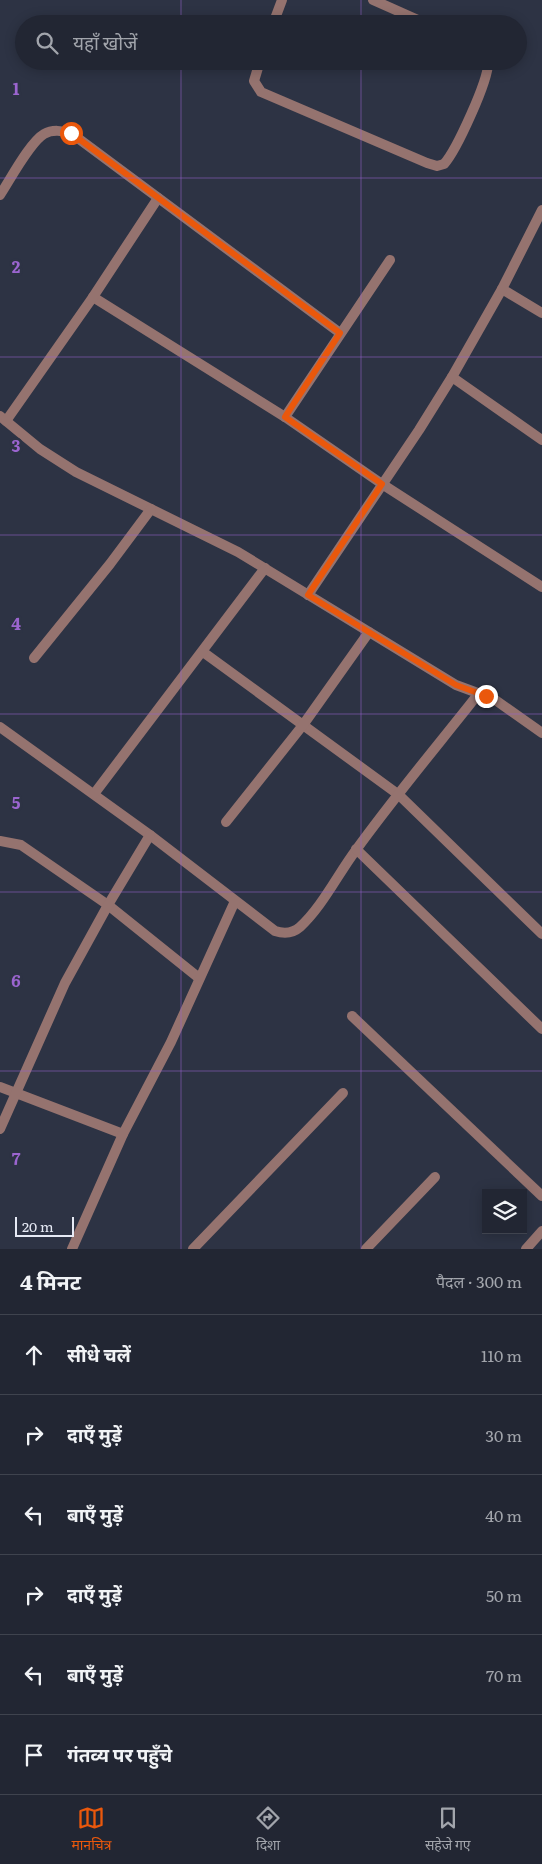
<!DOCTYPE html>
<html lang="hi">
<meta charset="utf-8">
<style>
body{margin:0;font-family:Literata,"Noto Sans Devanagari",serif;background:#2e323f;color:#f1f3f6}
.controls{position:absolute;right:15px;bottom:15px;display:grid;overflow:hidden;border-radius:0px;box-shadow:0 2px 12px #0003}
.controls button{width:45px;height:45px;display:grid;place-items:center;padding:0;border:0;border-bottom:1px solid #3f434e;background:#222633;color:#f1f3f6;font:25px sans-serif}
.scale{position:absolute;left:15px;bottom:12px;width:59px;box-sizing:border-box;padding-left:5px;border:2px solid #e6eaf5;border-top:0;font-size:14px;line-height:18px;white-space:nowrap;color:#e6eaf5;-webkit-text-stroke:4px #2d3344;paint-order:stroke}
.stop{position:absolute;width:15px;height:15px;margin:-11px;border:4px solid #ea580c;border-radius:50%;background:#fff}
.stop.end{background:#ea580c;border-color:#fff;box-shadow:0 1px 5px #0008}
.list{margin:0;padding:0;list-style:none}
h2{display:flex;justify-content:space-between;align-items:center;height:65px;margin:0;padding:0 20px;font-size:21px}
h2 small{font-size:16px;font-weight:400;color:#a2a5ac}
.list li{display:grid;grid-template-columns:32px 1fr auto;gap:15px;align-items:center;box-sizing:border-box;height:80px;padding:0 20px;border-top:1px solid #3f434e}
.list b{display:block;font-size:19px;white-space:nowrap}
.list em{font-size:16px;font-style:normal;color:#a2a5ac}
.icon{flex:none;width:28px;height:28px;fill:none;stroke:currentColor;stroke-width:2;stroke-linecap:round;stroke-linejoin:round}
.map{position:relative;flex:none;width:542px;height:1249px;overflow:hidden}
.search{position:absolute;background:#222633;box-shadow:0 2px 12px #0003;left:15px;right:15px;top:15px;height:55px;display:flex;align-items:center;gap:12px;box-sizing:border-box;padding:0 18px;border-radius:28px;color:#a2a5ac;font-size:19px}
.sheet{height:545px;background:#222633}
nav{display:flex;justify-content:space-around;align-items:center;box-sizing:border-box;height:70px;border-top:1px solid #3f434e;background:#222633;font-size:14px;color:#a2a5ac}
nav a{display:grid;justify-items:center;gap:2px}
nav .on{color:#ea580c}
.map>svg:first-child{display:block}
</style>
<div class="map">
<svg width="542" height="1249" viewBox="0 0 542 1249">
<rect width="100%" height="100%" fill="#2d3344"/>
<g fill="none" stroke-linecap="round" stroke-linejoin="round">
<g stroke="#95736f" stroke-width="10">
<path d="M373,0l54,24"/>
<path d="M273,24l9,-24"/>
<path d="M260,61l-6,20 7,11 166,71 10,3 7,-2c12,-13 46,-86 44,-103"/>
<path d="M0,195c10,-15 30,-53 44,-61 9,-5 18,-3 27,-1l269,200"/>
<path d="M502,289l40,24"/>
<path d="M93,297l192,120 97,67 160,103"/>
<path d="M452,377l90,63"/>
<path d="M0,416l40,33 36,23 162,80 218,133 38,14 48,34"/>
<path d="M285,417l105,-157"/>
<path d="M6,421l87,-124 65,-99"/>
<path d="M308,595l111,-165 33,-53 50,-88 40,-79"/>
<path d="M203,652l196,143 143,139"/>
<path d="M34,658l76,-94 41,-55"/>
<path d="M0,727l150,108 125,96c9,3 17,3 25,-4 22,-20 38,-53 56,-77 39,-54 82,-105 123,-157"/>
<path d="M94,794l171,-226"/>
<path d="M226,822l77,-97 66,-93"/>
<path d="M0,841l21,4 87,60 91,73"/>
<path d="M356,849l186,180"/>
<path d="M352,1016l190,180"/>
<path d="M0,1087l123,47"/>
<path d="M0,1129l65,-146 43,-78 42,-70"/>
<path d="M72,1249l51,-115 48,-92 64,-141"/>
<path d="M193,1249l150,-156"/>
<path d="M366,1249l69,-72"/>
<path d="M526,1249l16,-18"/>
</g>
</g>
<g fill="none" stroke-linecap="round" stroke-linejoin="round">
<path stroke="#ea580c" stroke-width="6" d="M71,133l269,200 -55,84 97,67 -74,111 148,90 30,11"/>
</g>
<path fill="none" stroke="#9b65cf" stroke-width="1" stroke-opacity="0.55" d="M181,0v24M361,0v24M181,61v1188M361,61v1188M0,178h542M0,357h542M0,535h542M0,714h542M0,892h542M0,1071h542"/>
<g font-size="16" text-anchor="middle" font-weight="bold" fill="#9b65cf" stroke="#2d3344" stroke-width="5" stroke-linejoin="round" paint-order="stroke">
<text x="16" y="95">1</text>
<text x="16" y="273">2</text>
<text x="16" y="452">3</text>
<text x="16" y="630">4</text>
<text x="16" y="809">5</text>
<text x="16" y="987">6</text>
<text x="16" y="1165">7</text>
</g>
</svg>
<div class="controls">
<button><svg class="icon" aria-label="layers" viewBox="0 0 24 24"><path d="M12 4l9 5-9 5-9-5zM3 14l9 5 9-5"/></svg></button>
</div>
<div class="scale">20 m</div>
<div class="stop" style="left:71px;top:133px"></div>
<div class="stop end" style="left:486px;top:696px"></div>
<div class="search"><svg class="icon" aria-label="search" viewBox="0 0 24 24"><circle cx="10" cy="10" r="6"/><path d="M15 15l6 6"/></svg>यहाँ खोजें</div>
</div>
<section class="sheet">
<h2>4 मिनट<small>पैदल · 300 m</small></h2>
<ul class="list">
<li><svg class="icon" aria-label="ahead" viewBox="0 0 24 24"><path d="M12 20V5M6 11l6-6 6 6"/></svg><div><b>सीधे चलें</b></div><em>110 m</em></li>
<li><svg class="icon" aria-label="right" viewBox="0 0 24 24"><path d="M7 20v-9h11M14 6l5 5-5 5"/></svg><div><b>दाएँ मुड़ें</b></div><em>30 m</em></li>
<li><svg class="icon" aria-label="left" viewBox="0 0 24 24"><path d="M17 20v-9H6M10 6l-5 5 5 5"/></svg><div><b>बाएँ मुड़ें</b></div><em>40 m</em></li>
<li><svg class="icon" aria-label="right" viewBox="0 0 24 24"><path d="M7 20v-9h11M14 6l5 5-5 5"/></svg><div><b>दाएँ मुड़ें</b></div><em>50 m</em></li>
<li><svg class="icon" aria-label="left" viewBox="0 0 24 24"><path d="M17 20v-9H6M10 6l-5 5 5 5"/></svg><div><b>बाएँ मुड़ें</b></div><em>70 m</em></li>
<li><svg class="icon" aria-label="arrive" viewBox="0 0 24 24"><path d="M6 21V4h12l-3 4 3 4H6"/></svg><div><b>गंतव्य पर पहुँचे</b></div></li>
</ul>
</section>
<nav>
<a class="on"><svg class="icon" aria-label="map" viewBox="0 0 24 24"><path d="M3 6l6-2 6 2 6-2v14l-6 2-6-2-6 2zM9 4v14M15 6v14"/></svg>मानचित्र</a>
<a><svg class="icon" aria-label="directions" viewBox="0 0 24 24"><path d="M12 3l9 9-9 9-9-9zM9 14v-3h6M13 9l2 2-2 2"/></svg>दिशा</a>
<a><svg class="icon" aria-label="saved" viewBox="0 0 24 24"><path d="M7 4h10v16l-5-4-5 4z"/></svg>सहेजे गए</a>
</nav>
